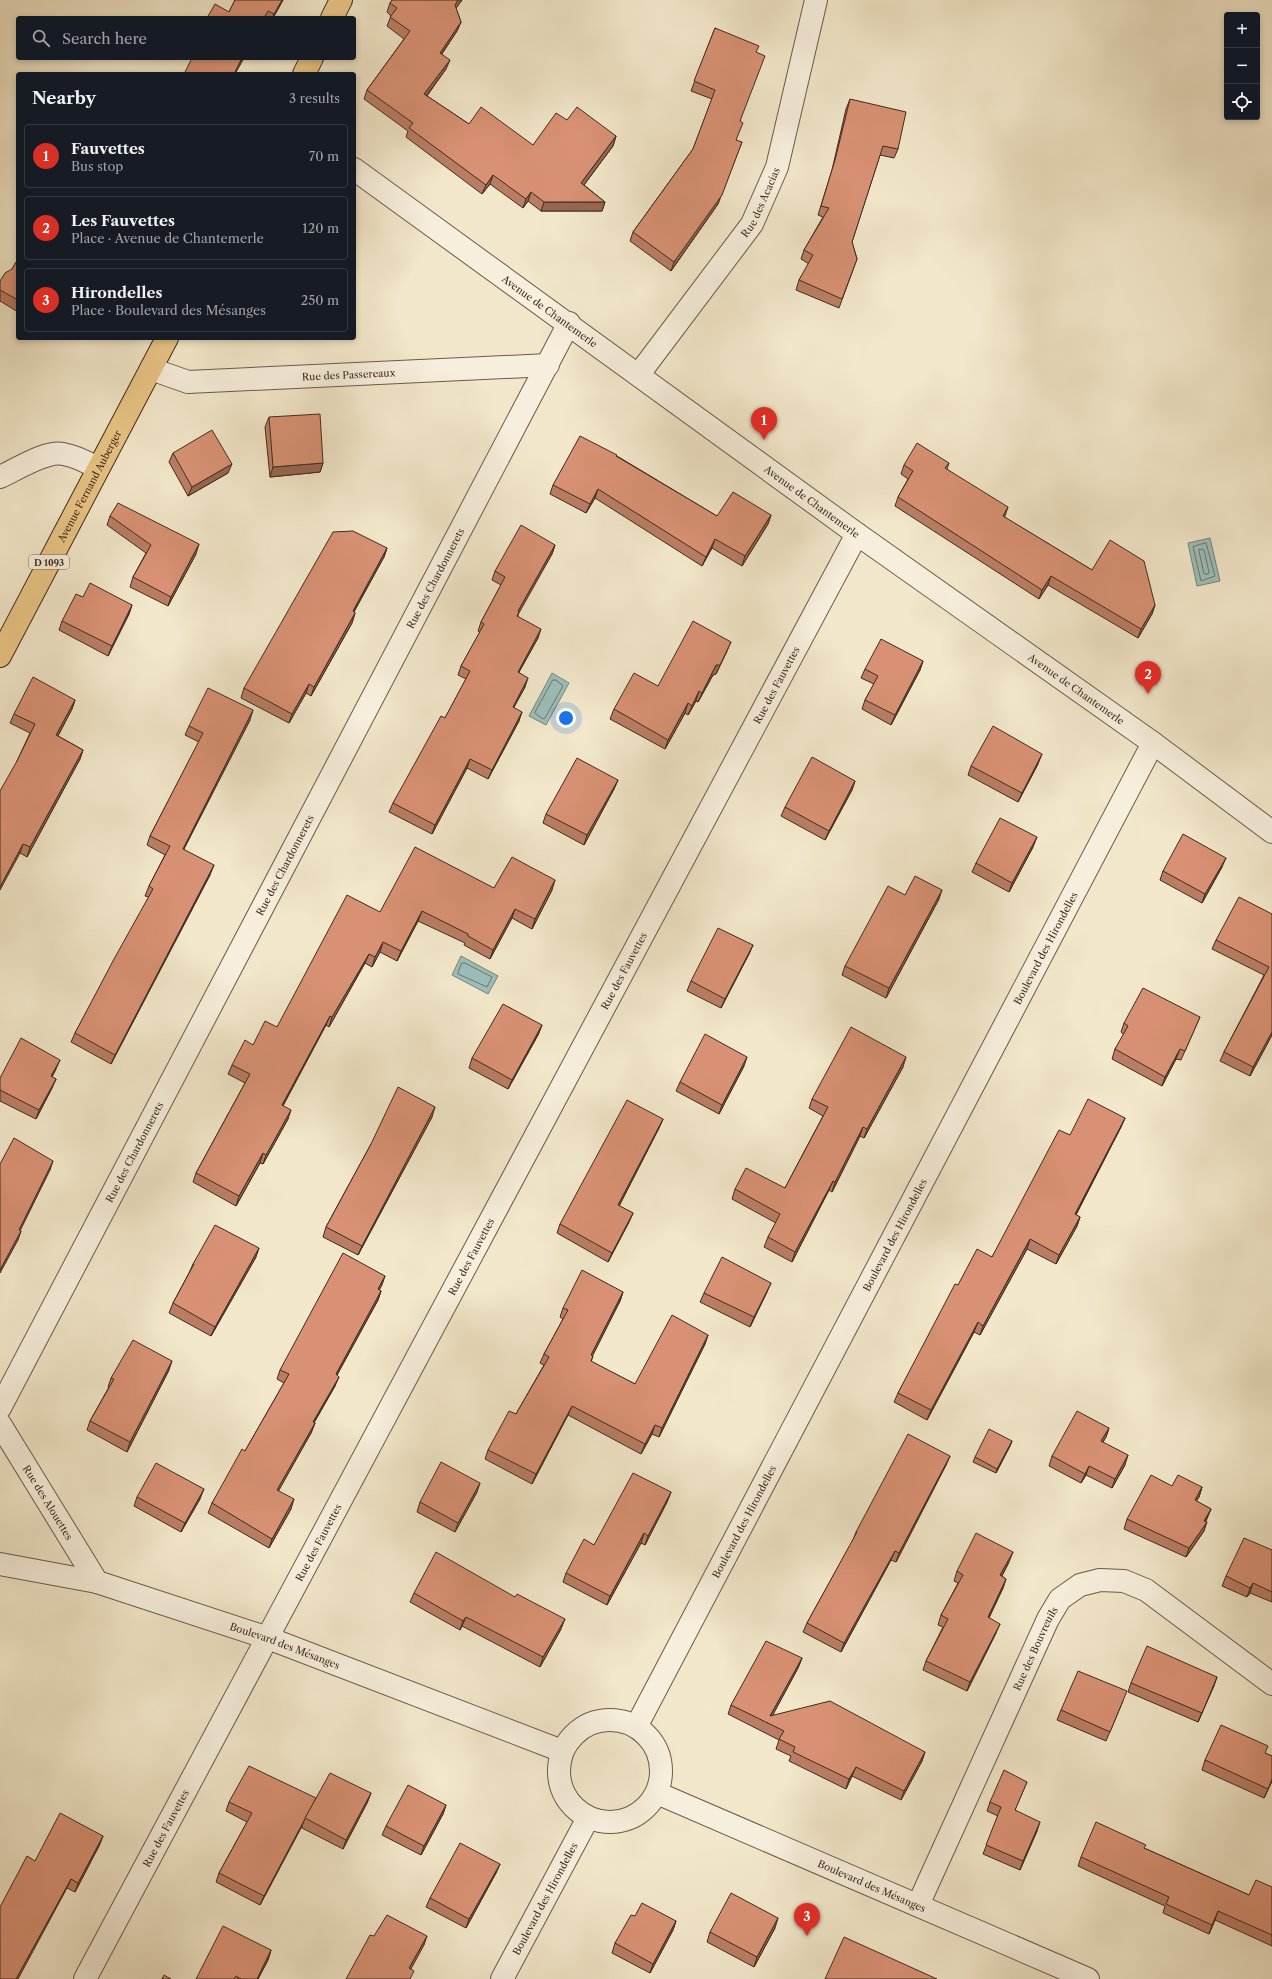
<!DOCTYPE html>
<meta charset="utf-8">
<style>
body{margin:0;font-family:"Libre Caslon Text",serif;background:#20242c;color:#f1f3f6}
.controls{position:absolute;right:12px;top:12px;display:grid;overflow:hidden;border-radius:4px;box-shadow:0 2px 6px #0003}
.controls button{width:36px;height:36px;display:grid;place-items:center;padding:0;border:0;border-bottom:1px solid #363941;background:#171b24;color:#f1f3f6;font:20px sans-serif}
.you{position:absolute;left:566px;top:718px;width:14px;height:14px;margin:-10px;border:3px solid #fff;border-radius:50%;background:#1a73e8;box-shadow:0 0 0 6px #1a73e833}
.badge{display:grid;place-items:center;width:26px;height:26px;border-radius:50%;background:#d93025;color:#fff;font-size:13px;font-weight:700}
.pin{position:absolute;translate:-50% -33px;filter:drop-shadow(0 1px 2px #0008)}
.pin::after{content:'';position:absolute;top:21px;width:14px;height:12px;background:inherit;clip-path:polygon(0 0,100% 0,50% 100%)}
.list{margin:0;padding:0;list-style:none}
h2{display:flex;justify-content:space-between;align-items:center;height:52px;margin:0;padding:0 16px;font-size:17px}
h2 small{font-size:13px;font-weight:400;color:#9ea1a6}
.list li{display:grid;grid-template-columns:26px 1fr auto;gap:12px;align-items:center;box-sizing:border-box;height:64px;margin:0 8px 8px;padding:0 8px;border:1px solid #363941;border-radius:4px}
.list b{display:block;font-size:15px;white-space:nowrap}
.list p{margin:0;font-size:13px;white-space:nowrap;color:#9ea1a6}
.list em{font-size:13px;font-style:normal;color:#9ea1a6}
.icon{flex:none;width:22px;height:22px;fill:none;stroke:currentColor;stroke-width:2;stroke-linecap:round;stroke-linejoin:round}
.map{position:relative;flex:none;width:1272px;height:1979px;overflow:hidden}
.search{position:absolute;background:#171b24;box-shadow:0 2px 6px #0003;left:16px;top:16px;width:340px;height:44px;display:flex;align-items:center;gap:10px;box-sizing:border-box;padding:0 14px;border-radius:4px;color:#9ea1a6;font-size:15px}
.panel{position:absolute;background:#171b24;box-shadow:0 2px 6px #0003;left:16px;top:72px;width:340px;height:268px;border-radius:4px}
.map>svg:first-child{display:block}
</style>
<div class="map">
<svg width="1272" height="1979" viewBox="0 0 1272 1979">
<rect width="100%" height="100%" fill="#f2e7ca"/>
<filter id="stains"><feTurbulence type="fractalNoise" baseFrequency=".005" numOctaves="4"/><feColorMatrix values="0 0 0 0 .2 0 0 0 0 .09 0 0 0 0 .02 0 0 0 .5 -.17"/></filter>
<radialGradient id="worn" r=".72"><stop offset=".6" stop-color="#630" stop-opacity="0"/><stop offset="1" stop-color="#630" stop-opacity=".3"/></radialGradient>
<g fill="#9cbfbb" stroke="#76847b">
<path d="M1210,538l10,43 -23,5 -9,-43z"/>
<path d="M552,673l17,10 -23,42 -17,-9z"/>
<path d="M461,956l37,20 -10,18 -36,-19z"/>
</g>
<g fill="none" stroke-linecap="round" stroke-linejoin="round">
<g stroke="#6d766c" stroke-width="1">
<path d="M1206,543l9,33 -14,5 -8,-34z"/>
<path d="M1200,549l4,1 5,22 -1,2h-4l-5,-23z"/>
<path d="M553,680h3l7,6 -18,32 -2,1 -8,-6z"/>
<path d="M462,963h3l27,14 -5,10 -29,-13z"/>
</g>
<g stroke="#6b5b48" stroke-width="24">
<g id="minor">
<path id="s1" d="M354,169l503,365 296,209 119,89"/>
<path id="s2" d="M151,369l37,13 360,-17"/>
<path id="s3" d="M639,374l113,-150 25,-57 39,-167"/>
<path d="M0,477c16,-7 46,-27 63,-23 13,2 24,8 34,14"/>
<path id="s4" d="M0,1408l569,-1085"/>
<path id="s5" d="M0,1424l97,158"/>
<path id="s6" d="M0,1564l97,18 171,56 294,113"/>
<circle cx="610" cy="1771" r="51"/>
<path id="s7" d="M636,1727l517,-984"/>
<path id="s8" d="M657,1793l431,186"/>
<path id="s9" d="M918,1905l130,-286 12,-20 20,-14 20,-5 24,1 22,9 126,94"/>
<path id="s10" d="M85,1979l772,-1445"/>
<path id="s11" d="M502,1979l86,-161"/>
</g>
</g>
<g stroke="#3e2c1c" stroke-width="24">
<g id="primary">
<path d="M332,18l9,-18"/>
<path d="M304,74l8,-16"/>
<path id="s12" d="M0,656l167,-318"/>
</g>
</g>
<use href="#minor" stroke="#f7efdd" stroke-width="22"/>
<use href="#primary" stroke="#e9c485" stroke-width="22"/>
</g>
<g fill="#ba7d64" stroke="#3e2c1c">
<path d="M235,0h48l-10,18h-66l22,-6z"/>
<path d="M392,0h70l-6,8 5,14 -4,9 -15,23 4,15 -19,27 42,28 64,21 34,-25 49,16 -3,10 -29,39 21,17 -3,9h-61l-13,-10 -5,7 -33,-24 -8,10 -76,-57 2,-6 -44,-32 3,-9 37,-51 -17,-13 4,-10 -4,-4 3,-9z"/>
<path d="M715,28l41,24 -16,69 -4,19 -18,64 -47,67 -41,-30 3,-9 60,-83 19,-50 -21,-8z"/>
<path d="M850,99l48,50 -4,9 -14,-3 -28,87 5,17 -18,49 -43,-18 3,-10 10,-16 -8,-5 3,-9 19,-33 -5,-2 14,-45 14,-61z"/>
<path d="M18,259v53l-18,-11v-20l12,-12z"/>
<path d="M269,417l54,46 -3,9 -50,5 -5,-50z"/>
<path d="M173,453l55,20 -40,23 -19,-34z"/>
<path d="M617,456l100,60 54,-1 -3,9 -26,42 -30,-18 -10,18 -107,-68 -9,15 -36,-19 3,-9z"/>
<path d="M949,463l-2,6 57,48 88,53 63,35 -3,9 -14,24 -90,-53 -9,14 -144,-93 3,-9 10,-18 -7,-5 3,-9z"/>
<path d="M110,516l86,38 -28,52 -38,-19 3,-10 13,-24 -39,-28z"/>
<path d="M555,545l-3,9 -33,57 -1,5 20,22 -19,34 6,15 -11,20 5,14 -31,58 -21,-11 -35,66 -43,-22 4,-9 52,-85 21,-39 -8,-4 3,-9 19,-34 -2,-1 3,-9 20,-37 -9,-5 3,-9z"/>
<path d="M387,548l-3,9 -30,55 1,1 -3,10 -41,73 -5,-3 -17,30 -48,-25 3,-10z"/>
<path d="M83,597l49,8 -3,9 -21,42 -49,-26 3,-9z"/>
<path d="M727,651l-11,23 -3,1 -15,27 -2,-1 -8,14 -3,-2 -20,36 -55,-30 4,-10z"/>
<path d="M923,661l-3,9 -29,55 -29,-16 3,-9 9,-16 -13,-6 4,-9z"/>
<path d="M75,700l-3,9 -14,27 25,14 -3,9 -53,98 -7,-4 -3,-92 13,-28 -20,-10 4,-9z"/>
<path d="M250,720l-66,129 26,26 -99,189 -40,-22 4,-9 74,-136 -4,-1 4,-10 16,-31 -18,-10 3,-9 49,-94 -14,-7 4,-9z"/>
<path d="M1038,764l-20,38 -50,-27 3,-9z"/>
<path d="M618,780l-4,9 -30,56 -41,-22 3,-9z"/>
<path d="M855,781l-3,9 -27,50 -44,-24 4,-9z"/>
<path d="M1033,847l-24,45 -37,-20 4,-9z"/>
<path d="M1222,867l-20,36 -42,-23 3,-9z"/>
<path d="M494,888l58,2 -20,39 -20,-11 -22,41 -26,-14 1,-2 -47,-22 -21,40 -17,-9 -8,15 -7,-4 -36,64 -3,-2 -43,81 5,13 -25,45 -3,-1 -24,43 -43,-24 3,-9 49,-90 -17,-9 4,-9 21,-20 24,-18 103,-115z"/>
<path d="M905,895l34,4 -53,99 -44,-23 3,-9z"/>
<path d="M1272,914v121l-22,41 -30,-15 4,-9 40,-77 -52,-26 4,-9z"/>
<path d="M753,945l-4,9 -28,54 -34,-17 4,-10z"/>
<path d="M1200,1017l-19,43 -5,-1 -14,27 -50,-27 3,-10 9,-14 -3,-3 3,-9z"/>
<path d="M542,1025l-4,10 -30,54 -39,-21 3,-10z"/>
<path d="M744,1066l-25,48 -43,-23 4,-9z"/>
<path d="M903,1067l-39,71 -4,-2 -28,56 -3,-2 -37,72 -28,-15 4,-10 8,-14 -44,-24 3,-10 50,-1 38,-72 -14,-8 3,-9z"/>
<path d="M56,1069l-4,8 4,2 -4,9 -16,31 -36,-18v-23z"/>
<path d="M432,1117l-74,138 -35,-18 3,-10 45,-83z"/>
<path d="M1125,1118l-4,9 -45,88 4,2 -3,9 -21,38 -29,-15 -47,86 -6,-3 -47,88 -33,-18 4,-9 60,-108 34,-28 78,-122z"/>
<path d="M663,1119l-4,9 -40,78 14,7 -4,9 -21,40 -51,-29 3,-9z"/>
<path d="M256,1257l-45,79 -42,-23 4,-10 16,-30 4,-9z"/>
<path d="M385,1276l-6,14 2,1 -3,9 -41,75 -2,11 -21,37h1l-4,10 -33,58 13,18 -22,39 -61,-35 4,-10 33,-52 39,-68 -7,-4 3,-9z"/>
<path d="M623,1292l-3,9 -28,55h1l-2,6 44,22 73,-49 -3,9 -46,93 -7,-3 -11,20 -73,-39 -36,69 -47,-25 3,-9 28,-36 28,-49 -4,-2 4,-9 19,-35 -3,-2 3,-9z"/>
<path d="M767,1292l-17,35 -50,-25 4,-9z"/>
<path d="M169,1370l-42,82 -40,-22 3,-9 19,-34h-1l3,-9z"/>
<path d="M1109,1428l-3,9 -3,5 22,23 -13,23 -26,-13 -5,8 -32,-17 3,-10z"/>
<path d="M1012,1441l-2,5 -14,27 -23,-11 2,-5z"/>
<path d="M950,1456l-4,9 -50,97 -5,-2 -50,92 -38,-20 4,-9 46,-83 3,-8z"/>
<path d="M1172,1486l30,1 -3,10 -3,4 15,8 -5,12 -2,10 -18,26 -62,-28 3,-10z"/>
<path d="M477,1492l-22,40 -38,-20 3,-10z"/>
<path d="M671,1492l-4,10 -22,43 -4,-2 -34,62 -44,-23 3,-9 28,-28z"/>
<path d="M137,1497l63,2 -19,33 -47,-26z"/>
<path d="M1272,1550v52l-22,-9 -3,4 -25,-11 4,-10z"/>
<path d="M1009,1562l-7,14 4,3 -3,9 -14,30 7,15 -29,58 -44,-21 3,-9 17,-34 -5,-2 3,-10 17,-32 -4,-2 3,-10z"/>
<path d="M414,1593l147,36 -21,38 -78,-41 -2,4 -50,-28z"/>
<path d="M802,1658l-4,10 -26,48 153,36 -3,9 -21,39 -49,-24 -6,13 -57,-28 2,-5 -15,-7 3,-9 -51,-26 3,-9z"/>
<path d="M1217,1677l-19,45 -70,-30 3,-9z"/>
<path d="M1123,1701l-17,40 -49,-21 4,-10z"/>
<path d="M1265,1753l7,3v25l-8,17 -62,-28 3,-10z"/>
<path d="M1027,1782l-12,28 22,21 -17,39 -37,-16 15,-38 -11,-5 3,-9z"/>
<path d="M371,1793l-4,10 -24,46 -41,-21v-2l-42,79 -44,-23 3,-9 28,-51 -21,-11 3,-9h85z"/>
<path d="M446,1805l-3,9 -22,41 -39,-20 4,-9z"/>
<path d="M103,1836l-4,10 -24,46 -8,-4 -32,-27z"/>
<path d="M1144,1848l105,47 23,-8v59l-57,-26 -6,14 -46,-21 2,-7 -87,-40 3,-9z"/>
<path d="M500,1864l-4,9 -30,55 -40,-21 4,-9z"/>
<path d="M635,1916l41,5 -3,9 -23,43 -38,-20 3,-10z"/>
<path d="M775,1928l-21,39 -47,-25 3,-10z"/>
<path d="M271,1950l-3,10 -10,19h-62z"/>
</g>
<g fill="#976651" stroke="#3e2c1c">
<path d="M282,0h1l-10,18h-1l2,-4z"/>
<path d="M458,0h4l-10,14 3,-9z"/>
<path d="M461,22l-4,9 -21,31 4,-9z"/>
<path d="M242,58h2l-9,16h-1z"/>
<path d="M450,60l-4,9 -25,34 3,-9z"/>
<path d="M616,136l-3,10 -35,47 3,-10z"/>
<path d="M742,142l-24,62 -47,67 3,-9z"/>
<path d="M493,175l-3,9 -8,10 4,-9z"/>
<path d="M531,192l-3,9 -5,7 3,-9z"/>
<path d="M544,202h61l-3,9h-61z"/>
<path d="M323,463l-3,9 -50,5 3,-10z"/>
<path d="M232,464l-4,9 -40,23 4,-9z"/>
<path d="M598,489l-3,9 -9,15 4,-9z"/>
<path d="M1008,507l-3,9 -5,9 3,-9z"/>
<path d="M771,515l-3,9 -26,42 3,-10z"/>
<path d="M715,539l-3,9 -10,18 4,-9z"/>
<path d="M199,544l-3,10 -28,52 3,-9z"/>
<path d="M555,545l-3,9 -37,66 3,-9z"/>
<path d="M387,548l-3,9 -35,63 4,-9z"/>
<path d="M1051,576l-3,9 -9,14 3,-9z"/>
<path d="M132,605l-3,9 -21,42 4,-10z"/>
<path d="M1155,605l-3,9 -14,24 3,-9z"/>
<path d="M355,613l-3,10 -41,73 3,-9z"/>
<path d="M541,629l-3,9 -24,43 4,-9z"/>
<path d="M731,642l-4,9 -11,23 -3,1 -15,27 4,-9 14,-28z"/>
<path d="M923,661l-3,9 -29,55 4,-10z"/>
<path d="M528,678l-3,9 -16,29 4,-9z"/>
<path d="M309,684l-3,9 -17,30 3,-9z"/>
<path d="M699,691l-3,10 -8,14 4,-9z"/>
<path d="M75,700l-3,9 -19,36 3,-10z"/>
<path d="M688,703l-3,10 -20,36 3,-9z"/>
<path d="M253,710l-3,10 -71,138 4,-9z"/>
<path d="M522,712l-3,9 -31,58 4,-9z"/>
<path d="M83,750l-3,9 -53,98 3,-10z"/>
<path d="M1042,754l-4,10 -20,38 4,-9z"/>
<path d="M470,759l-3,9 -35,66 3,-9z"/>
<path d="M618,780l-4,9 -30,56 3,-10z"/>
<path d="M855,781l-3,9 -27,50 4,-9z"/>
<path d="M1037,837l-4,10 -24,45 3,-9z"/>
<path d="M23,844l-3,9 -20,37v-3z"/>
<path d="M1226,858l-4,9 -20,36 3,-9z"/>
<path d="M214,865l-4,10 -99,189 4,-9z"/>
<path d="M555,880l-3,10 -20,39 3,-10z"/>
<path d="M942,890l-3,9 -53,99 3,-10z"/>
<path d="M515,909l-3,9 -22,41 3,-9z"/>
<path d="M422,911l-4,10 -21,40 4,-10z"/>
<path d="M383,942l-3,10 -8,15 3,-10z"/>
<path d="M753,945l-4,9 -28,54 4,-9z"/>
<path d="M369,954l-4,9 -36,64 3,-10z"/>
<path d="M330,1016l-4,9 -48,89 4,-9z"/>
<path d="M542,1025l-4,10 -30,54 4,-9z"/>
<path d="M1272,1032v3l-22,41 3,-9z"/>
<path d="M1180,1049l-4,10 -14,27 3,-9z"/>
<path d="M747,1057l-3,9 -25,48 3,-9z"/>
<path d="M906,1057l-3,10 -39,71 3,-9z"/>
<path d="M60,1060l-4,9 -9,17 4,-10z"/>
<path d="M56,1079l-4,9 -16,31 3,-9z"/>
<path d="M435,1107l-3,10 -74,138 4,-9z"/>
<path d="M291,1110l-3,9 -25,45 3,-9z"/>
<path d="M1125,1118l-4,9 -50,97 4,-10z"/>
<path d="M663,1119l-4,9 -44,86 3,-9z"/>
<path d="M863,1127l-3,9 -28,56 3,-10z"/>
<path d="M263,1153l-3,10 -24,43 3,-10z"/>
<path d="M53,1161l-3,9 -34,69 3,-9z"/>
<path d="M833,1181l-4,9 -37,72 3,-10z"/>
<path d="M633,1213l-4,9 -21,40 4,-9z"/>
<path d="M1080,1217l-3,9 -21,38 3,-9z"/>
<path d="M21,1231l-3,9 -18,33v-3z"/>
<path d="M1030,1239l-3,10 -47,86 3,-9z"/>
<path d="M259,1248l-3,9 -45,79 4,-9z"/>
<path d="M385,1276l-3,9 -7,13 3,-9z"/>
<path d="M771,1283l-4,9 -17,35 4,-10z"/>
<path d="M381,1291l-3,9 -46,84 4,-10z"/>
<path d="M623,1292l-3,9 -32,64 3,-10z"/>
<path d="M978,1322l-4,10 -47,88 4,-10z"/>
<path d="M708,1335l-3,9 -46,93 3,-9z"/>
<path d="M172,1361l-3,9 -42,82 3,-10z"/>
<path d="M339,1377l-4,9 -26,45 4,-9z"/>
<path d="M572,1406l-4,9 -36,69 4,-10z"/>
<path d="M315,1423l-4,10 -37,66 3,-9z"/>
<path d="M655,1425l-3,9 -11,20 4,-10z"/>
<path d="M1109,1428l-3,9 -8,13 3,-9z"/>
<path d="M1012,1441l-2,5 -14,27 1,-4z"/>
<path d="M1128,1455l-3,10 -13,23 3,-9z"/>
<path d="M950,1456l-4,9 -50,97 3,-9z"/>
<path d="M1089,1466l-3,9 -5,8 4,-9z"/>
<path d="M480,1483l-3,9 -22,40 3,-9z"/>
<path d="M1202,1487l-3,10 -8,13 4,-10z"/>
<path d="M204,1489l-4,10 -19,33 4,-9z"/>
<path d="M671,1492l-4,10 -22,43 3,-9z"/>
<path d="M294,1499l-3,10 -22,39 3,-9z"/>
<path d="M1211,1509l-4,9 -6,12 3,-9z"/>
<path d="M1207,1522l-3,9 -18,26 3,-9z"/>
<path d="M644,1533l-3,10 -34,62 3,-9z"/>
<path d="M895,1551l-4,9 -50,92 3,-9z"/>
<path d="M1013,1552l-4,10 -12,23 3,-10z"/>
<path d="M1006,1579l-3,9 -18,38 3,-9z"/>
<path d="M1253,1583l-3,10 -3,4 3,-9z"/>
<path d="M466,1617l-4,9 -2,4 3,-9z"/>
<path d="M565,1619l-4,10 -21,38 3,-10z"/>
<path d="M1000,1624l-4,9 -29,58 3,-9z"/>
<path d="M802,1658l-4,10 -30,56 2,-8z"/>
<path d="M1217,1677l-3,9 -16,36 4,-9z"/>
<path d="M925,1752l-3,9 -21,39 3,-9z"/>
<path d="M856,1767l-4,9 -6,13 3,-10z"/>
<path d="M1272,1779v2l-8,17 4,-9z"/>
<path d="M371,1793l-4,10 -24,46 3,-9z"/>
<path d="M316,1798l-4,10 -7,10 -3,8 -42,79 4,-9z"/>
<path d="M446,1805l-3,9 -22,41 3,-9z"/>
<path d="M1040,1822l-3,9 -17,39 3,-9z"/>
<path d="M103,1836l-4,10 -24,46 3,-9z"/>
<path d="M500,1864l-4,9 -30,55 3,-9z"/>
<path d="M71,1879l-4,9 -49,91h-2z"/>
<path d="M1218,1911l-3,9 -6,14 3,-9z"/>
<path d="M778,1918l-3,10 -21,39 3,-10z"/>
<path d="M676,1921l-3,9 -23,43 3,-9z"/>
<path d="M427,1936l-3,9 -18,33 3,-10z"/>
<path d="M271,1950l-3,10 -10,19h-1z"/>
</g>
<g fill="#d89174" stroke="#3e2c1c">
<path d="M235,0h47l-8,14 -6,-3 -4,7h-57l8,-14 14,8z"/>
<path d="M392,0h66l-3,5 6,17 -21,31 10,7 -26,34 45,30 12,-17 52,38 23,-32 11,7 10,-13 39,29 -35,47 24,19h-61l-13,-10 -5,7 -33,-24 -7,10 -77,-57 4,-5 -46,-33 43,-59 -20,-14 7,-9 -7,-5z"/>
<path d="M715,28l44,18 -3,6 9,4 -25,65 3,2 -7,17 6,2 -20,53 -48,67 -41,-30 60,-83 22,-59 -21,-9z"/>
<path d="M192,58h50l-8,16h-50z"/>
<path d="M850,99l56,13 -8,37 -15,-3 -31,96 5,17 -15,40 -43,-19 14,-25 -9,-5 25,-42 -8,-2 14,-46z"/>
<path d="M18,259v41l-18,-10v-9l5,-8 7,-4z"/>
<path d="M320,414l3,49 -50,4 -4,-50z"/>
<path d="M212,430l20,34 -40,23 -19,-34z"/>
<path d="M580,436l37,19 -1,1 101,60 16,-24 38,23 -26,41 -30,-17 -9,18 -108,-68 -8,15 -37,-19z"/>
<path d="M917,443l32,20 -4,5 63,39 -5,9 89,54 18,-30 34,21 11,44 -14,24 -90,-53 -9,14 -144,-93 15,-26 -9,-6z"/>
<path d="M118,503l81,41 -28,53 -38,-20 18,-32 -41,-29z"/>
<path d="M521,525l34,20 -37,66 1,1 -2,4 24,13 -23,43 10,6 -15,29 9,5 -30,58 -22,-11 -35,66 -42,-22 48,-87 4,2 25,-47 -9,-5 23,-42 -3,-2 24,-45 -10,-6z"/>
<path d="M353,531l34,17 -34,63 2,2 -41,74 -5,-3 -17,30 -48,-26 89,-156z"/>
<path d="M90,583l42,22 -20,41 -50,-25 14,-27 7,3z"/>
<path d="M693,621l38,21 -11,23h-4l-14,28 -3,-2 -7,15 -4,-3 -20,37 -54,-31 20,-36 24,13z"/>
<path d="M881,639l42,22 -28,54 -30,-15 13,-24 -13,-7z"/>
<path d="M33,677l42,23 -19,35 27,15 -53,97 -7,-3 -23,43v-96l17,-30 18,-37 -21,-10z"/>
<path d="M208,688l45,22 -70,139 31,16 -99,190 -40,-22 39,-74 39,-70 -4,-3 21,-40 -20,-10 53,-103 -14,-7z"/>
<path d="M993,726l49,28 -20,39 -51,-27z"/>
<path d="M812,757l43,24 -26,50 -44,-24z"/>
<path d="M577,758l41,22 -31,55 -41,-21z"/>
<path d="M1000,818l37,19 -25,46 -36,-20z"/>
<path d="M1183,834l43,24 -21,36 -42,-23z"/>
<path d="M415,847l79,41 18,-31 43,23 -20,39 -20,-10 -22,41 -25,-14v-2l-46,-23 -21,40 -18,-9 -8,15 -6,-3 -37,63 -2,-1 -48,89 9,5 -25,45 -3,-2 -24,43 -43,-23 54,-99 -18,-9 13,-25 8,5 12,-24 12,6 70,-132 33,17z"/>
<path d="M915,876l27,14 -53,98 -44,-22 43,-80 17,9z"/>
<path d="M1239,897l33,17v118l-19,35 -29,-15 45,-85 -53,-27z"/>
<path d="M718,928l35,17 -28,54 -34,-18z"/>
<path d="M1143,988l57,29 -15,34 -5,-2 -15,28 -50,-28 13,-23 -4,-3z"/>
<path d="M503,1004l39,21 -30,55 -40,-22z"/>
<path d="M851,1027l55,30 -39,72 -4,-2 -28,55 -2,-1 -38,71 -27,-15 12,-23 -45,-25 11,-21 39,20 43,-81 -16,-8z"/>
<path d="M705,1034l42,23 -25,48 -42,-23z"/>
<path d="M21,1038l39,22 -9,16 5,3 -17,31 -39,-20v-12z"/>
<path d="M398,1087l37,20 -73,139 -36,-19 45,-83z"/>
<path d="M1088,1099l37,19 -50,96 5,3 -21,38 -29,-16 -47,87 -5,-4 -47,88 -33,-17 57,-109 3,1 19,-36 15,8 67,-127 11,5z"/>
<path d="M627,1100l36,19 -45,86 15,8 -21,40 -52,-29z"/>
<path d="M14,1138l39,23 -34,69 2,1 -21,39v-106z"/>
<path d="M215,1225l44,23 -44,79 -42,-24 21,-39h-1z"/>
<path d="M343,1253l42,23 -7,13 3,2 -45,83 3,3 -26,45 2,1 -38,67 17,9 -22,40 -60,-36 30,-54 3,2 44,-77 -9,-4z"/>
<path d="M722,1257l49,26 -17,34 -50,-24z"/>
<path d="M582,1270l41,22 -32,63 2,1 -2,5 44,23 37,-69 36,20 -46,93 -7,-3 -10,19 -73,-38 -36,68 -48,-24 21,-39 7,3 33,-57 -5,-3 24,-44 -5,-2z"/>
<path d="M133,1340l39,21 -42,81 -40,-21 24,-42 -3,-1z"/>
<path d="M1077,1411l32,17 -8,13 27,14 -13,24 -26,-13 -4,8 -33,-18z"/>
<path d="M989,1429l23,12 -15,28 -22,-12z"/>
<path d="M908,1434l42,22 -51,97 -4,-2 -51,92 -37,-20 50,-91h-1z"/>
<path d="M441,1462l39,21 -22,40 -38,-21z"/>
<path d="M156,1463l48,26 -19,34 -48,-26z"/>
<path d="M633,1473l38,19 -23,44 -4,-3 -34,63 -44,-23 18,-34 10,6z"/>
<path d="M1151,1475l21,11 6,-11 24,12 -7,13 16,9 -7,12 3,1 -18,26 -62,-29z"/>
<path d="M976,1533l37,19 -13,23 6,4 -18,38 12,7 -30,58 -44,-21 22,-42 -7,-4 22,-40 -6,-4z"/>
<path d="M1244,1538l28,12v42l-19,-9 -3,5 -24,-12z"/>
<path d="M436,1552l79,45 2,-3 48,25 -22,38 -77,-40 -3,4 -49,-28z"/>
<path d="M766,1641l36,17 -32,58 60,-15 95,51 -21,39 -48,-24 -7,12 -56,-27 2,-5 -16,-8 5,-8 -53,-26z"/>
<path d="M1147,1646l70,31 -15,36 -71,-30z"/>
<path d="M1078,1671l49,20 -17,41 -49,-22z"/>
<path d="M1221,1725l47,21 -3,7 7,3v23l-4,10 -63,-29z"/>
<path d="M249,1766l67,32 -52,98 -45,-23 33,-60 -23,-11z"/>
<path d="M1004,1770l23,12 -12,28 25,12 -17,39 -37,-16 15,-38 -11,-5z"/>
<path d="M330,1773l41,20 -25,47 -41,-22z"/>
<path d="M408,1785l38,20 -22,41 -38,-20z"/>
<path d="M60,1813l43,23 -25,47 -7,-4 -55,100h-16v-72l27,-51 8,5z"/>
<path d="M1096,1822l50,23 -2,3 105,47 7,-15 16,7v48l-54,-24 -6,14 -46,-21 3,-7 -88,-40z"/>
<path d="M460,1843l40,21 -31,55 -39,-21z"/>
<path d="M731,1893l47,25 -21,39 -47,-25z"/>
<path d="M642,1903l34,18 -23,43 -38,-21 16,-28 4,1z"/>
<path d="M387,1915l40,21 -18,32 5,3 -4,8h-64l24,-44 4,1z"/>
<path d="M223,1926l48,24 -14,29h-16l-5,-3 -2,3h-38z"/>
<path d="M844,1937l93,42h-112z"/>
<path d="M164,1975l7,4h-9z"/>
</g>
<g text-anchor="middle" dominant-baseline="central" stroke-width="3" stroke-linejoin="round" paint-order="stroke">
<rect fill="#f7efdd" stroke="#766656" stroke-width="1" x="29" y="555" width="40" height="14" rx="3"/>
<g font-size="9" font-weight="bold" fill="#3e2c1c">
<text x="49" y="562">D 1093</text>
</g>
<g font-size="10" fill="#3e2c1c" stroke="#f7efdd">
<text stroke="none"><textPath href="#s3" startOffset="211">Rue des Acacias</textPath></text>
<text stroke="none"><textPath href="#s1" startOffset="242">Avenue de Chantemerle</textPath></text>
<text stroke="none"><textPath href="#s2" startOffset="200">Rue des Passereaux</textPath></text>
<text stroke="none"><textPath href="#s12" startOffset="192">Avenue Fernand Auberger</textPath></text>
<text stroke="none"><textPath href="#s1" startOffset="566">Avenue de Chantemerle</textPath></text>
<text stroke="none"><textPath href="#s4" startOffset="937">Rue des Chardonnerets</textPath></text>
<text stroke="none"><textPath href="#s10" startOffset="1467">Rue des Fauvettes</textPath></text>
<text stroke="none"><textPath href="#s1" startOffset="890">Avenue de Chantemerle</textPath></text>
<text stroke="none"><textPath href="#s4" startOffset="613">Rue des Chardonnerets</textPath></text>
<text stroke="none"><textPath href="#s7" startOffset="880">Boulevard des Hirondelles</textPath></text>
<text stroke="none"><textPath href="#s10" startOffset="1143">Rue des Fauvettes</textPath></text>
<text stroke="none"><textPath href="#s4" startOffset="289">Rue des Chardonnerets</textPath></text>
<text stroke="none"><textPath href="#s7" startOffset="556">Boulevard des Hirondelles</textPath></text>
<text stroke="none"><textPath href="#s10" startOffset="819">Rue des Fauvettes</textPath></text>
<text stroke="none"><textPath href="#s5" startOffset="92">Rue des Alouettes</textPath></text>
<text stroke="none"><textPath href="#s7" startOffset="232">Boulevard des Hirondelles</textPath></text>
<text stroke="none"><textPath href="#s10" startOffset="495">Rue des Fauvettes</textPath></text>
<text stroke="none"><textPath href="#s6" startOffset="297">Boulevard des Mésanges</textPath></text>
<text stroke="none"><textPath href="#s9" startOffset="282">Rue des Bouvreuils</textPath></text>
<text stroke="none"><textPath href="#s10" startOffset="171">Rue des Fauvettes</textPath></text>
<text stroke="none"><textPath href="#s8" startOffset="234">Boulevard des Mésanges</textPath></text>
<text stroke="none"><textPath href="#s11" startOffset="91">Boulevard des Hirondelles</textPath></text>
</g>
</g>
<rect width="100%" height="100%" filter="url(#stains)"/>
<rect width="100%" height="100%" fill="url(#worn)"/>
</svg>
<div class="controls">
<button>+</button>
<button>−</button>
<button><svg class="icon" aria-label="locate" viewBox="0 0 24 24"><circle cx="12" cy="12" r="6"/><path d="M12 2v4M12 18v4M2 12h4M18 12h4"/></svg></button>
</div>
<div class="you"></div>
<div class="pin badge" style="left:764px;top:440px">1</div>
<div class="pin badge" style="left:1148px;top:694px">2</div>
<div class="pin badge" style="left:807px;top:1936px">3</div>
<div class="search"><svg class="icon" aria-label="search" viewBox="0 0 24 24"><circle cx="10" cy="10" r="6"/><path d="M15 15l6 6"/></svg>Search here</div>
<section class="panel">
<h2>Nearby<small>3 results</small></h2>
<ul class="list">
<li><span class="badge">1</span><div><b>Fauvettes</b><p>Bus stop</p></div><em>70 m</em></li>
<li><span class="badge">2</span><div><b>Les Fauvettes</b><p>Place · Avenue de Chantemerle</p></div><em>120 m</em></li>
<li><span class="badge">3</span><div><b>Hirondelles</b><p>Place · Boulevard des Mésanges</p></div><em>250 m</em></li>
</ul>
</section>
</div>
